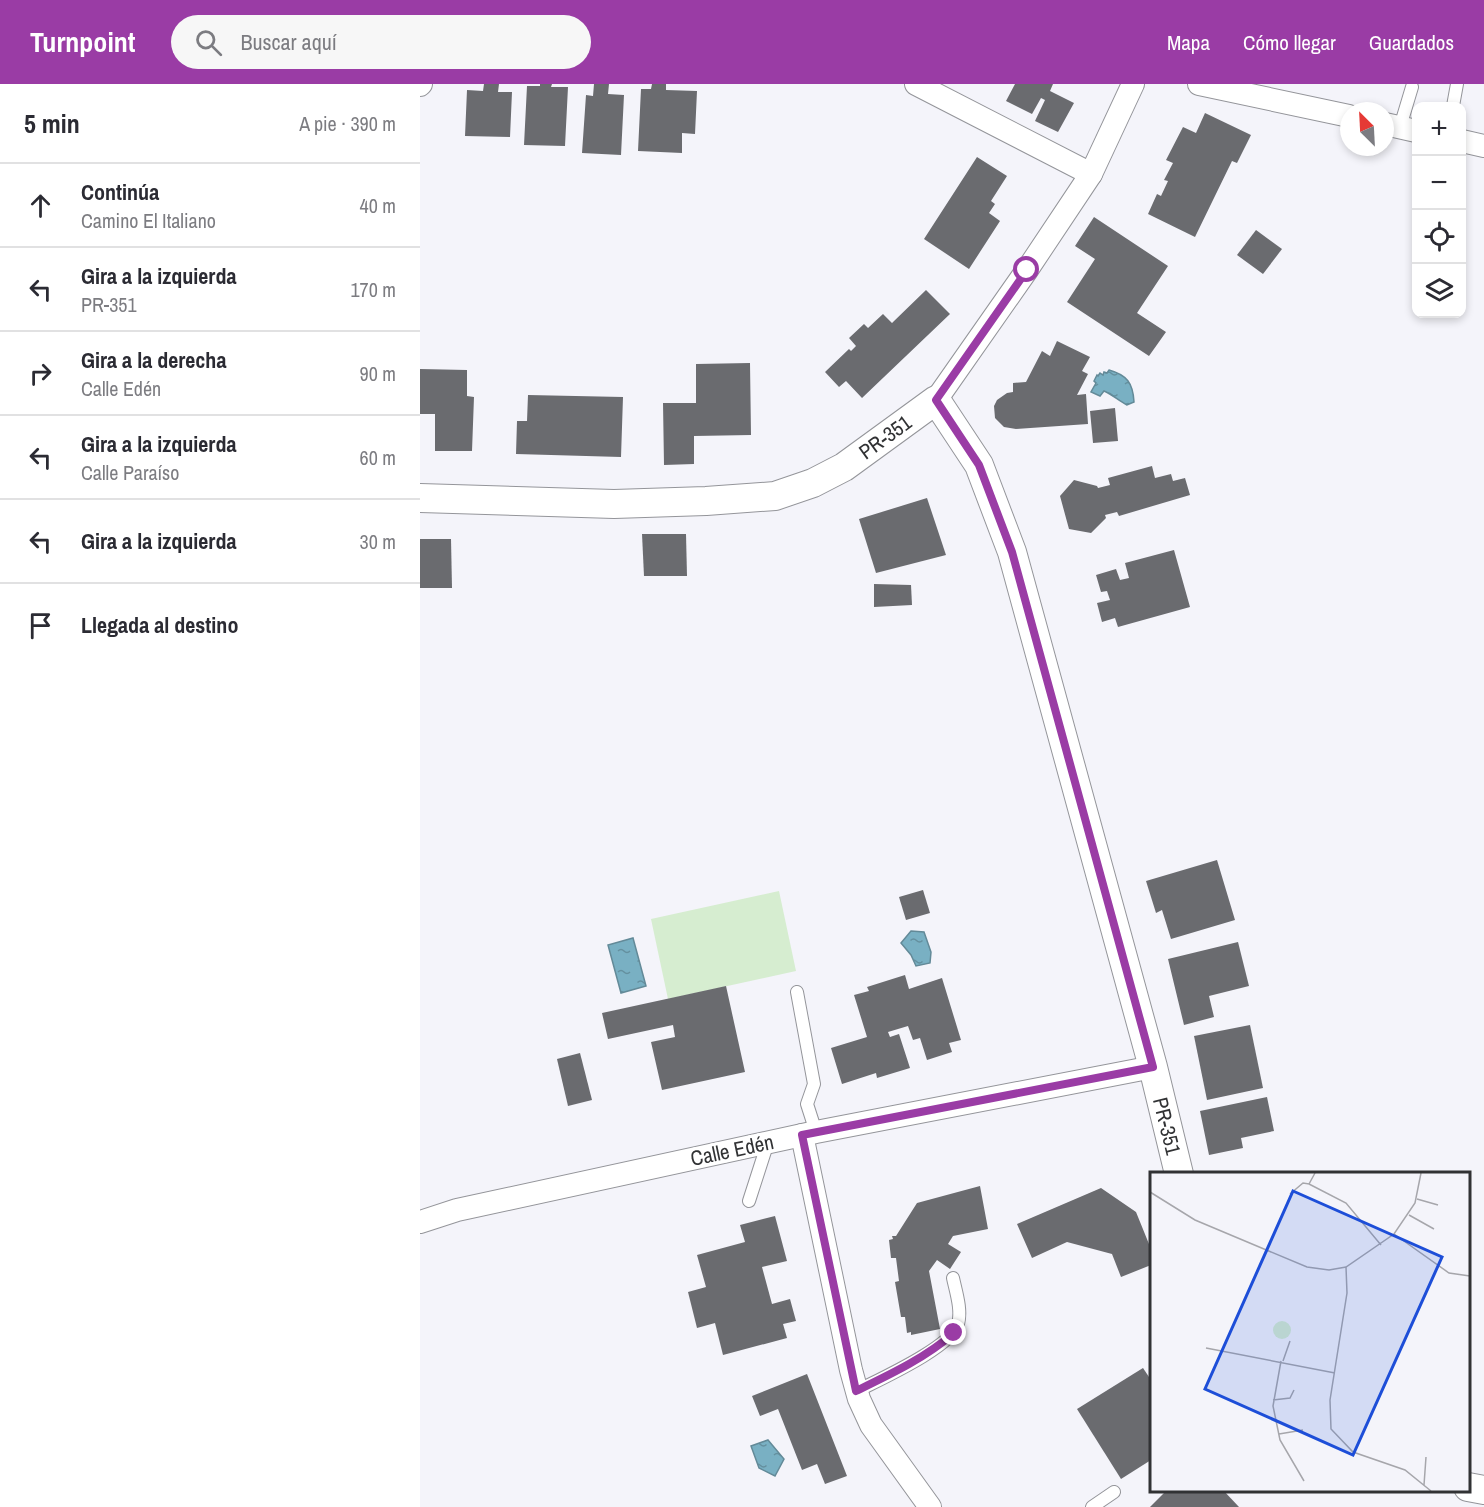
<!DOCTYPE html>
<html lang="es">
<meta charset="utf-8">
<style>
body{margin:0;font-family:"Archivo Narrow",sans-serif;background:#f7f7f7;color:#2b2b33}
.controls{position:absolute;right:18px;top:18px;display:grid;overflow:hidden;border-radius:12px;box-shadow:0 3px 9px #0003}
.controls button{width:54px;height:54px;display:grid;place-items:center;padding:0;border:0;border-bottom:2px solid #e1e1e2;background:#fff;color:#2b2b33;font:30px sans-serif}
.compass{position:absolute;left:920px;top:18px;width:54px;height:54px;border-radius:50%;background:#fff;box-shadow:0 3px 9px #0003;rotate:336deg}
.stop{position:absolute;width:18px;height:18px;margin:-14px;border:4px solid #9a3ca5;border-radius:50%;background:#fff}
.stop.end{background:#9a3ca5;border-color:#fff;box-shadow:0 2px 6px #0008}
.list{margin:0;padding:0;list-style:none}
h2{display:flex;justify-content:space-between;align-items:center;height:78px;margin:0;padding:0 24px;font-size:26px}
h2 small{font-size:20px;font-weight:400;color:#7c7c81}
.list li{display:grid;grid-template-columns:39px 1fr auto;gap:18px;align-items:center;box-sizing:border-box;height:84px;padding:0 24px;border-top:2px solid #e1e1e2}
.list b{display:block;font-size:22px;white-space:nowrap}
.list p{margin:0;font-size:20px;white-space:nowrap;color:#7c7c81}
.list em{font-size:20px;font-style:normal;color:#7c7c81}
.icon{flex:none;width:33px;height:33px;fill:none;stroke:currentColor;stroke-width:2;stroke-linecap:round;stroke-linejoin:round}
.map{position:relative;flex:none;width:1064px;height:1423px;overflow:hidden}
header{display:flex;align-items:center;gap:36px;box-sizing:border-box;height:84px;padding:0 30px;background:#9a3ca5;color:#fff}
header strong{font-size:28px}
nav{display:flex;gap:33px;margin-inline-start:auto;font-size:21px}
.search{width:420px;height:54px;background:#f7f7f7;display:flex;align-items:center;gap:15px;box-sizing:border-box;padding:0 21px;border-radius:33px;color:#7c7c81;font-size:22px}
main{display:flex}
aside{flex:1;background:#fff}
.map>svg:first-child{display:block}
</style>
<header>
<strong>Turnpoint</strong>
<div class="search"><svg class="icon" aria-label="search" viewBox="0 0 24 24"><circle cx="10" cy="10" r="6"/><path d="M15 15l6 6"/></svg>Buscar aquí</div>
<nav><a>Mapa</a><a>Cómo llegar</a><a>Guardados</a></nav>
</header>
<main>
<aside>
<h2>5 min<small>A pie · 390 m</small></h2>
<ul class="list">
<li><svg class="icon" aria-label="ahead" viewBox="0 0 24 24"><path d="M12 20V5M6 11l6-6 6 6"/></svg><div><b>Continúa</b><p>Camino El Italiano</p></div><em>40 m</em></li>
<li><svg class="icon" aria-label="left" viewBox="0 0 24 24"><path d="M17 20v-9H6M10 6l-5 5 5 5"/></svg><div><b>Gira a la izquierda</b><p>PR-351</p></div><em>170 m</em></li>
<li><svg class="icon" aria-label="right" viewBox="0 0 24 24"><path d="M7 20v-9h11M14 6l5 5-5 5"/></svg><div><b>Gira a la derecha</b><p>Calle Edén</p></div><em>90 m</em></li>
<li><svg class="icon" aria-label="left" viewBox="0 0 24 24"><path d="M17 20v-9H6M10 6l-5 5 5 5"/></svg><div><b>Gira a la izquierda</b><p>Calle Paraíso</p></div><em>60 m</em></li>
<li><svg class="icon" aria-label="left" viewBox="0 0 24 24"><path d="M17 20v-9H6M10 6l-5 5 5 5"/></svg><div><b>Gira a la izquierda</b></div><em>30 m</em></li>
<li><svg class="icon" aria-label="arrive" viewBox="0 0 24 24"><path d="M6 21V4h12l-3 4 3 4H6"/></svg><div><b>Llegada al destino</b></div></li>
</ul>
</aside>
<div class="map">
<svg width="1064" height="1423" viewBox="0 0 1064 1423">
<defs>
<pattern id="water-ripples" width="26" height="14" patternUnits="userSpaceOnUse" patternTransform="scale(1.5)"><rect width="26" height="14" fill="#79b0c3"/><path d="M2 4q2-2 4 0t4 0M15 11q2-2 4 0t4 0" fill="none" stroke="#64909f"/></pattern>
</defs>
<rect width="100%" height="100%" fill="#f4f4fa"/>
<path fill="#d6edd0" d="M359,807l17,80 -128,28 -17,-80z"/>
<g fill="url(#water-ripples)" stroke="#638a98" stroke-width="1.5">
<path d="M689,286c18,5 24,13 25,32l-7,3c-8,-4 -14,-10 -23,-14l-4,5 -9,-4 5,-9 -2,-2 3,-6 1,1 2,-3 3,2 1,-3 3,1z"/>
<path d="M491,847l13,1 7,20 -1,11 -14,3 -5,-11 -10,-12z"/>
<path d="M213,854l13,48 -25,7 -13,-48z"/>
<path d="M348,1356l16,19 -9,17 -16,-8 -8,-22z"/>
</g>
<g fill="#6a6b6f">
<path d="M64,0h15l-1,8h14l-2,45 -45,-1 2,-46 16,1z"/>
<path d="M120,0h12l-1,3h17l-3,59 -41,-1 3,-59h13z"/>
<path d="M174,0h15l-1,10 16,1 -3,60 -39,-2 4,-58 7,1z"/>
<path d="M232,0h14v6l31,1 -2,43 -13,-1v20l-44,-2 3,-62h10z"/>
<path d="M595,0h38l-3,7 24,12 -16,29 -23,-11 10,-21 -4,-2 -9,16 -26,-13z"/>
<path d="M785,29l46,22 -14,28 -5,-2 -37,76 -47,-23 9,-20 4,2 7,-15 -4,-1 9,-17 -7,-3 17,-33 13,6z"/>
<path d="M557,73l30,19 -16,25 4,3 -6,9 11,8 -31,48 -45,-30z"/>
<path d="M674,133l74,49 -31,47 29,19 -17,24 -82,-54 28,-43 -20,-13z"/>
<path d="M836,146l26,19 -19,25 -26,-19z"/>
<path d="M506,206l24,24 -88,84 -16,-17 -7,6 -14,-15 24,-23 2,2 5,-5 -7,-8 15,-14 4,4 15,-14 9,9z"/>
<path d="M637,257l33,16 -8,14 6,3 -11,21 9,-1 2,30 -72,5 -12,-2 -9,-9 -1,-12 3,-6 10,-7 6,-1v-9l13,-1 16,-31 8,5z"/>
<path d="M330,279l1,72 -57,1v28l-30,1 -1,-62h33v-39z"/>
<path d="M0,285l47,1v26l7,1 -2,54h-37v-37h-15z"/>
<path d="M108,311l95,2 -2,60 -105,-3 1,-33h10z"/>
<path d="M695,324l3,33 -25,2 -3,-32z"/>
<path d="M732,382l3,12 16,-4 2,7 12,-3 5,17 -71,21 -2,-4 -12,3 1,3 -15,15 -22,-4 -9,-33 14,-16 23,6 1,2 12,-3 -2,-7z"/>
<path d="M507,414l19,57 -70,18 -17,-54z"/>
<path d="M222,450h44l1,42h-43z"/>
<path d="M0,455h31l1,49h-32z"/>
<path d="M754,466l16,57 -72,20 -3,-9 -13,4 -5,-19 13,-3 -3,-9 -6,1 -5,-17 20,-6 4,11 9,-2 -4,-15z"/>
<path d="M454,500l37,1 1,20 -38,2z"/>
<path d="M797,776l18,60 -64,19 -9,-29 -6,3 -10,-32z"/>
<path d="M503,806l7,23 -24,7 -7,-23z"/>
<path d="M818,858l11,44 -40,10 5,21 -30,8 -16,-66z"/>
<path d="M485,891l4,14 33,-11 19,62 -12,3 3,9 -25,8 -7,-22 -7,2 -5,-14 -20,6 2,5 9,-3 11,34 -33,10 -1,-5 -34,11 -11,-36 36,-11 -13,-42 15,-4 -2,-4z"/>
<path d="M306,902l19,86 -83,18 -11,-48 24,-5 -2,-12 -65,14 -6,-26z"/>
<path d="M830,941l13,63 -56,12 -13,-64z"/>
<path d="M160,969l12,47 -24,6 -11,-47z"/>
<path d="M847,1013l7,34 -33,7 2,10 -34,7 -9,-44z"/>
<path d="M560,1102l8,43 -35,7 -5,8 13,8 -11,17 -13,-9 -8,11 11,58 -29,6v-3l-4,1 -2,-16h-4l-6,-35 4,-1 -3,-23h-5l-2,-18 4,-1 -1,-3h4l21,-33z"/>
<path d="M681,1104l35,24 15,37v16l-30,12 -9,-23 -45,-12 -35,16 -15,-34z"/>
<path d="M355,1132l12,45 -25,6 10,37 18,-5 6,22 -13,3 4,14 -64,17 -8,-32 -18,5 -9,-36 18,-5 -9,-32 48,-13 -5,-17z"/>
<path d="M723,1284l8,12v80l-30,19 -44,-70z"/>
<path d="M387,1290l40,102 -22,8 -8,-20 -15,6 -24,-61 -18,7 -8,-20z"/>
<path d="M747,1406h56l16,17h-89z"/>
</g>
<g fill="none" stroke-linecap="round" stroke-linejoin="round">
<g stroke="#94959a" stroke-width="14">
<g id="service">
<path d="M1033,22l4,-22"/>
<path d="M980,43l12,-40"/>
<path d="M377,908l17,92 -7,20 9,28"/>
<path d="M329,1117l19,-59"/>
<path d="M437,1307c21,-11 95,-44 101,-67 4,-14 -2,-32 -5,-46"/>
<path d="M672,1423l22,-15"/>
</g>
</g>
<g stroke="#94959a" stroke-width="24">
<g id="minor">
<path d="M496,0l175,90"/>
<path d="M779,0l150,32"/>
<path d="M0,1l1,-1"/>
<path d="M965,40l31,7"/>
<path d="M1042,57l22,5"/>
<path d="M516,316l91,-130 64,-96 42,-90"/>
<path d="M382,1051l49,235 8,29 12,26 59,82"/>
<path d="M0,1138l37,-12 359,-78 337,-65"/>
</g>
</g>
<g stroke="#94959a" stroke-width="30">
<g id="tertiary">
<path d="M0,414l194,6 92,-3 69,-5 38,-13 31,-16 92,-67 43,65 33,87 141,515 26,107"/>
<path d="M1048,1403l16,3"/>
</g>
</g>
<use href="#service" stroke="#fff" stroke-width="12"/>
<use href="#minor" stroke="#fff" stroke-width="22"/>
<use href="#tertiary" stroke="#fff" stroke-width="28"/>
</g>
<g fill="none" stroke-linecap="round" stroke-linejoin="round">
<path stroke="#9a3ca5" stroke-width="8" d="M534,1249c-29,25 -63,41 -98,58l-54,-256 351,-68 -141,-515 -33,-87 -43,-65 91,-130"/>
</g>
<g text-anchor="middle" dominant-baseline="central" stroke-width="6" stroke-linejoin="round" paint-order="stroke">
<g font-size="21" fill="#313234" stroke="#fff">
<text transform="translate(465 353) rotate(-36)">PR-351</text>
<text transform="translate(747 1042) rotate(76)">PR-351</text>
<text transform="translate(312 1066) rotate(-12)">Calle Edén</text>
</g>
</g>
<g transform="translate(730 1088)">
<rect width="320" height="320" fill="#f4f4fa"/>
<path d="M123 158a9 9 0 1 1 18 0a9 9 0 1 1-18 0Z" fill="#d6edd0"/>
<path fill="none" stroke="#a6a6ab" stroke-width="1.5" d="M159,12l37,19 35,42M0,20l45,28 112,47 22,3 17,-3 48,-33 21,-31 6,-30M140,22l13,-11 6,1 6,-11M267,27l21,6M259,43l25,14M244,62l55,39 21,3M196,95l1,26 -17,107 1,29 22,23 52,18 26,21M56,176l129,25M131,189l-8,45 7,34 24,41M133,189l7,-20M123,228l17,-2 4,-8M129,262l24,-4M274,313l2,-28"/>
<path fill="#1d4ed8" fill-opacity="0.15" stroke="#1d4ed8" stroke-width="3" d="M143,19l149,66 -89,198 -148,-66z"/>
<rect width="320" height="320" fill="none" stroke="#313234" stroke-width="3"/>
</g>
</svg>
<div class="controls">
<button>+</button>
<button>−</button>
<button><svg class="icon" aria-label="locate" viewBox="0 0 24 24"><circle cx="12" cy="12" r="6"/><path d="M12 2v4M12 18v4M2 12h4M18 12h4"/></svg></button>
<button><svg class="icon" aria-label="layers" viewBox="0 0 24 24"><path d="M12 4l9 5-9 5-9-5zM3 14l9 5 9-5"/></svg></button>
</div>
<svg class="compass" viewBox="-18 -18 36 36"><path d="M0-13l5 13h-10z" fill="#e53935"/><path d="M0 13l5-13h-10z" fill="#7c7c81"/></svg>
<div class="stop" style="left:607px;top:186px"></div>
<div class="stop end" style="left:534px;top:1249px"></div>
</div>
</main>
